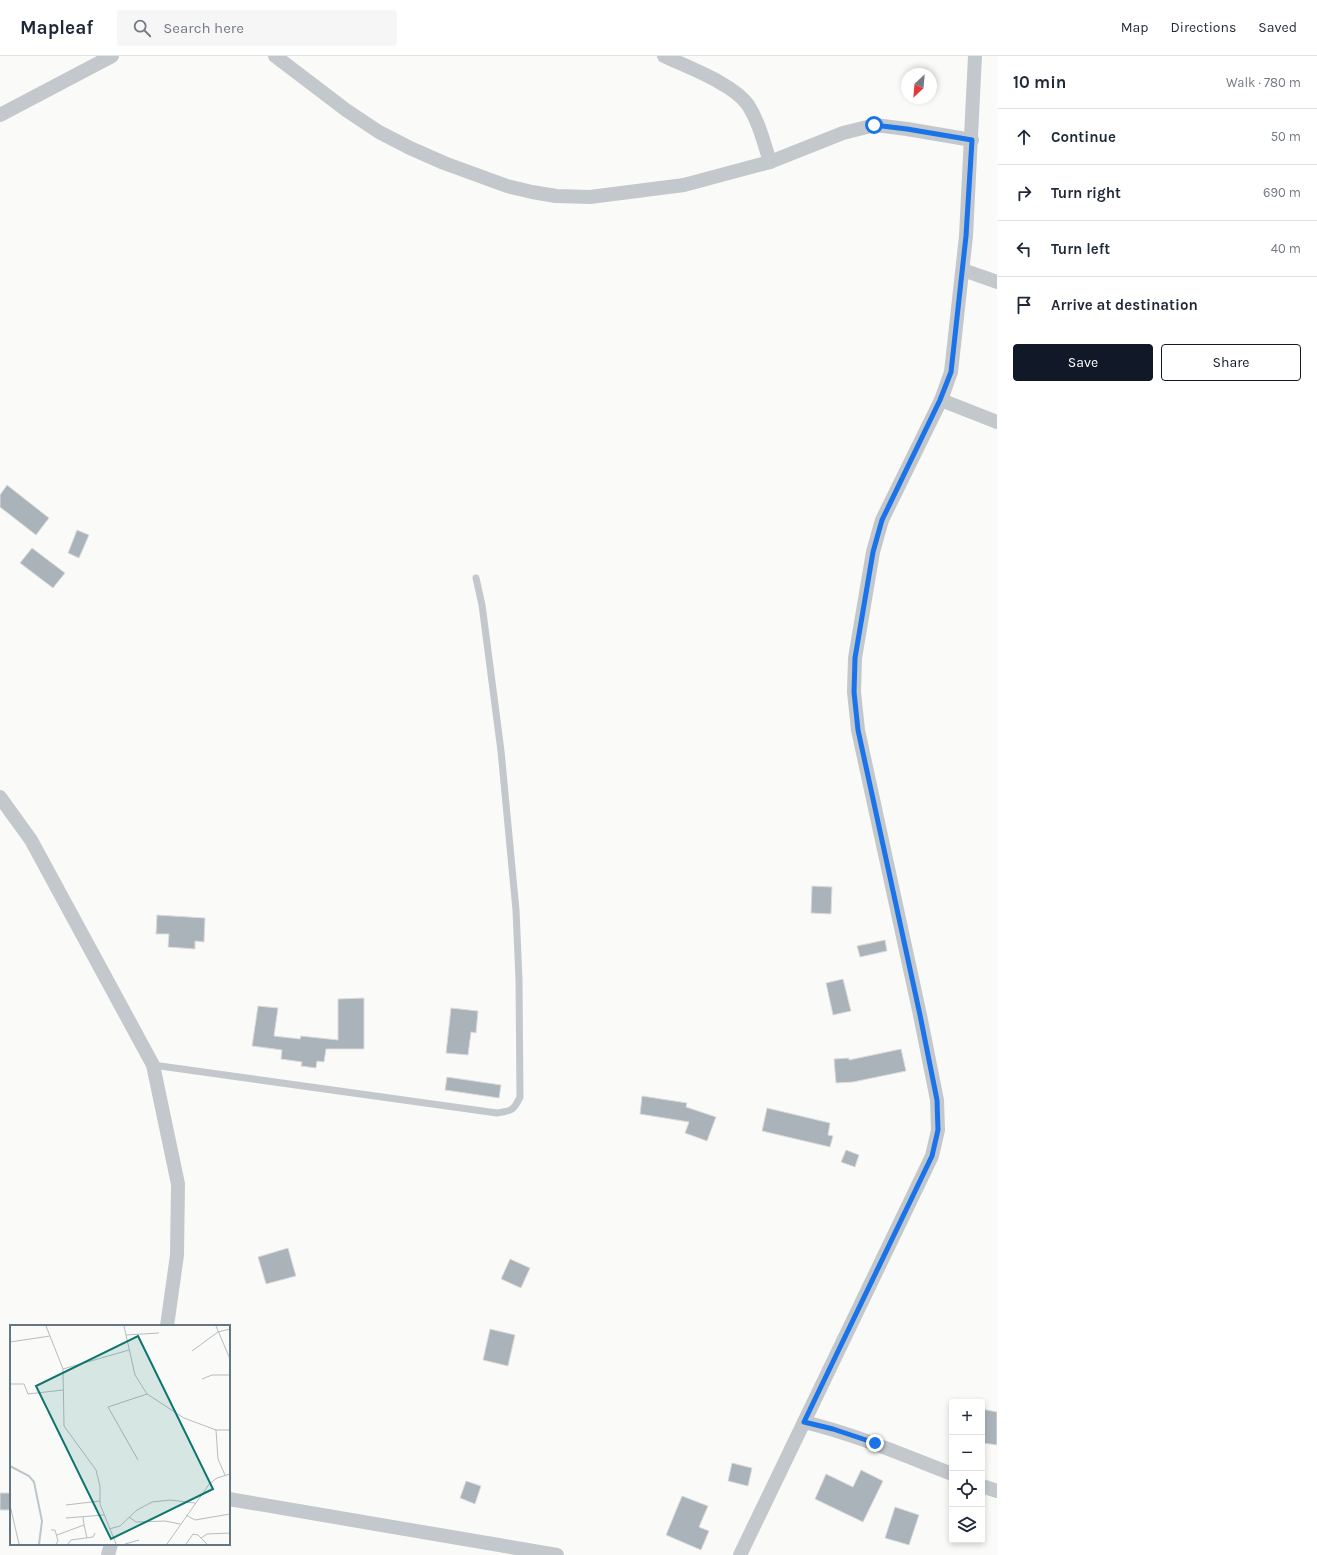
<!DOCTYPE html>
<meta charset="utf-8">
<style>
body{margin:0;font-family:Karla,sans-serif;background:#f6f6f7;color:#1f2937}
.controls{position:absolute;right:12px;bottom:12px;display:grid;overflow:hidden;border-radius:4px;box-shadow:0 2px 6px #0003}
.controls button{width:36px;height:36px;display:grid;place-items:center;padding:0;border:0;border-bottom:1px solid #e0e1e3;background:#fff;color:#1f2937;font:20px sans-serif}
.compass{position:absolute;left:901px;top:12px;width:36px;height:36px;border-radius:50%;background:#fff;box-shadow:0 2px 6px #0003;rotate:206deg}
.stop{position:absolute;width:12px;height:12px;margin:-9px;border:3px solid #1a73e8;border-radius:50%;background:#fff}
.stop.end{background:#1a73e8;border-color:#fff;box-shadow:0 1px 4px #0008}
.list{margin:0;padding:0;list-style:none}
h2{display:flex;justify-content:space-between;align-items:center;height:52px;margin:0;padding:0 16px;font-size:17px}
h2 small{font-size:13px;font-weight:400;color:#747a83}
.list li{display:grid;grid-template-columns:26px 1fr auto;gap:12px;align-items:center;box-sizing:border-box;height:56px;padding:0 16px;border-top:1px solid #e0e1e3}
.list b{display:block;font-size:15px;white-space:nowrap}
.list em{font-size:13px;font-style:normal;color:#747a83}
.actions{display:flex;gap:8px;padding:12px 16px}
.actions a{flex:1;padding:9px 0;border:1px solid #111827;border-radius:4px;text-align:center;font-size:14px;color:#111827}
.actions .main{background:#111827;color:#fff}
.icon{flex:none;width:22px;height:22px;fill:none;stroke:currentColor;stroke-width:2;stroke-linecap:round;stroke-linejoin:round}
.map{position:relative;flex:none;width:997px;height:1499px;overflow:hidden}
header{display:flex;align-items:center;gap:24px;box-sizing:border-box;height:56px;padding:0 20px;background:#fff;border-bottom:1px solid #e0e1e3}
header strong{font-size:19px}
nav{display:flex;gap:22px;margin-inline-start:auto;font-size:14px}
.search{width:280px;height:36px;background:#f6f6f7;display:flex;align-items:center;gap:10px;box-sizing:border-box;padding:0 14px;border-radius:4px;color:#747a83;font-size:15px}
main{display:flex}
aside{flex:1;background:#fff}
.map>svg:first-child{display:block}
</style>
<header>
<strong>Mapleaf</strong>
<div class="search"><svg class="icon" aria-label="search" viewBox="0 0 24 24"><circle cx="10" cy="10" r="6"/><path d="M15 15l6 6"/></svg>Search here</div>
<nav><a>Map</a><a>Directions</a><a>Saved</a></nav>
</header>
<main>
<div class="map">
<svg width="997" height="1499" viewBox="0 0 997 1499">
<rect width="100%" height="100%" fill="#fafaf8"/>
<g fill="#aab3b9" stroke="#dcdcda">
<path d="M7,429l42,33 -13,17 -36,-28v-12z"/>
<path d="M77,474l12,5 -10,23 -11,-5z"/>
<path d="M32,492l33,25 -12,15 -33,-25z"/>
<path d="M812,830l20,1 -1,27 -20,-1z"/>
<path d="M157,859l48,3 -1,24 -9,-1v8l-27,-2 1,-13h-13z"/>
<path d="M885,884l2,11 -27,6 -3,-11z"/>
<path d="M843,923l8,32 -18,4 -7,-32z"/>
<path d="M364,942v51h-38l-2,13 -7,-1 -1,7 -15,-2 1,-4 -21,-3 1,-9 -30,-4 6,-40 20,2 -4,28 26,3 1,-3 37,4v-41z"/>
<path d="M451,952l27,3 -2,22 -5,-1 -3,23 -22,-2z"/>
<path d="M901,993l5,22 -53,11 -17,1 -2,-24 15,-1v2z"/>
<path d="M447,1021l54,8 -2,13 -54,-8z"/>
<path d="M642,1040l45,7 -1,4 30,10 -9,24 -22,-8 4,-11 -49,-8z"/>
<path d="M767,1052l63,15 -2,12 5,1 -3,11 -68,-16z"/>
<path d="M846,1094l13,5 -4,12 -14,-5z"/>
<path d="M288,1192l8,28 -30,8 -8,-27z"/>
<path d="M510,1203l20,9 -9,20 -20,-9z"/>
<path d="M490,1273l25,6 -7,31 -25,-6z"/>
<path d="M982,1353l15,3v33l-15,-2z"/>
<path d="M732,1407l20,5 -4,18 -20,-5z"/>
<path d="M861,1414l22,11 -20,41 -48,-23 11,-25 27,13z"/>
<path d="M466,1425l15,5 -6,18 -15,-6z"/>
<rect x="0" y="1437" width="11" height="17"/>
<path d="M682,1440l26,10 -9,21 10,4 -8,19 -35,-15z"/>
<path d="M895,1451l24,8 -10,30 -24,-7z"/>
</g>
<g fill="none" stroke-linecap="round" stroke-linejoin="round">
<path stroke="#c3c8cc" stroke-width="7" d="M153,1009l344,48c15,-2 17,-3 23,-16l-1,-117 -3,-70 -15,-159 -19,-146 -6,-27"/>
<g stroke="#c3c8cc" stroke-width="14">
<path d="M275,0l71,54 33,22 31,16 34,15 63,23 25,6 24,4 34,1 94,-12 86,-23 73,-29 32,-8 32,4 65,11"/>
<path d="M664,0c23,11 70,28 84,49 11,17 16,38 22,57"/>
<path d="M0,59l112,-59"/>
<path d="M963,214l34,12"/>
<path d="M941,344l56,22"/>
<path d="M0,741l31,43 122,225 25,119 -1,71 -10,71"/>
<path d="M804,1366c51,12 99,33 148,52"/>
<path d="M982,1430l15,5"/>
<path d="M229,1443l328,56"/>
<path d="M108,1499l3,-11"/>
<path d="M740,1499l192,-399 6,-26 -1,-30 -17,-85 -62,-285 -4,-38 1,-34 18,-106 9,-32 59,-120 10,-28 15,-136 9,-180"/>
</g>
</g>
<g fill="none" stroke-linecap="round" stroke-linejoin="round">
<path stroke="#1a73e8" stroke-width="5" d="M874,69l33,4 65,11 -6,96 -15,136 -11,28 -58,120 -9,32 -18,106 -1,34 4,38 62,285 17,85 1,30 -6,26 -128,266 29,7 42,14"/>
</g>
<g transform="translate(10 1269)">
<rect width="220" height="220" fill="#fafaf8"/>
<path fill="none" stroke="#bbc7cb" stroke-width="2" d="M0,141l19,10 5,6 8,39 -3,23"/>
<path fill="none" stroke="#b5bdc2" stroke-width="1" d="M36,1l17,43 1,57 32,44 4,16v18l16,40M114,1l11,49 12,19 37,24 32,12h14M206,1l14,33M116,10l33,-2M0,17l40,-6M182,26l26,-19 12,-3M53,44l66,-19M192,54l10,-4h18M0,59h14l4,10 35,-4M206,105l2,29 7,16M128,135l-30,-53 39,-13M0,180l9,39M56,180l34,-4M176,190l9,5 35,-6M119,192l7,5 29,-1 15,3M56,193l38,-3M74,200l3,13M99,204l11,-3 17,-16 15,-8 18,-2 25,3M41,205h4l3,11 -2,3M47,210l27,-10 -1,-8M191,213l6,-4 23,-1M58,219l3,-4 22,-3 2,-4M115,219l14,-4M157,219l43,-61 7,-5 13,-4M176,219l7,-10 5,1 9,9"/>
<path fill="#0f766e" fill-opacity="0.15" stroke="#0f766e" stroke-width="2" d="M128,11l75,153 -102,50 -75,-153z"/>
<rect width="220" height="220" fill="none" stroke="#657683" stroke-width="2"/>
</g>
</svg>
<div class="controls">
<button>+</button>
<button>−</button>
<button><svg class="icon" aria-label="locate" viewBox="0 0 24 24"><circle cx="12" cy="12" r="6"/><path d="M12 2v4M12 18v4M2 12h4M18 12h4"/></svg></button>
<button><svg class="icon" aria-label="layers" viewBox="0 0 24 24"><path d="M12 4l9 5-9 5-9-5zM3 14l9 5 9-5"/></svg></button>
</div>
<svg class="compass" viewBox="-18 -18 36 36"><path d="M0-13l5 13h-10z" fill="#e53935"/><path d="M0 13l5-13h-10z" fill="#747a83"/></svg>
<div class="stop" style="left:874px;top:69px"></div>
<div class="stop end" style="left:875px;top:1387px"></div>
</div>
<aside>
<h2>10 min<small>Walk · 780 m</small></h2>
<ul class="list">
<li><svg class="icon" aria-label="ahead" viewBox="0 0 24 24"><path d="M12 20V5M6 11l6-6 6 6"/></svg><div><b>Continue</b></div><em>50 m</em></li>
<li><svg class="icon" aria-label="right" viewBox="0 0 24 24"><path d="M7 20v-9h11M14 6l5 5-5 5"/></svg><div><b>Turn right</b></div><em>690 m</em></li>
<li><svg class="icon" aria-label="left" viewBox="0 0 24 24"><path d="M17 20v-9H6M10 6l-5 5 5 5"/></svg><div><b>Turn left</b></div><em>40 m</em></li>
<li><svg class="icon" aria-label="arrive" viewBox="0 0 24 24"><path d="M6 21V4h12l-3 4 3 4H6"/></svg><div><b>Arrive at destination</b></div></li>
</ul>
<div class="actions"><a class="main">Save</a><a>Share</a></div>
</aside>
</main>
